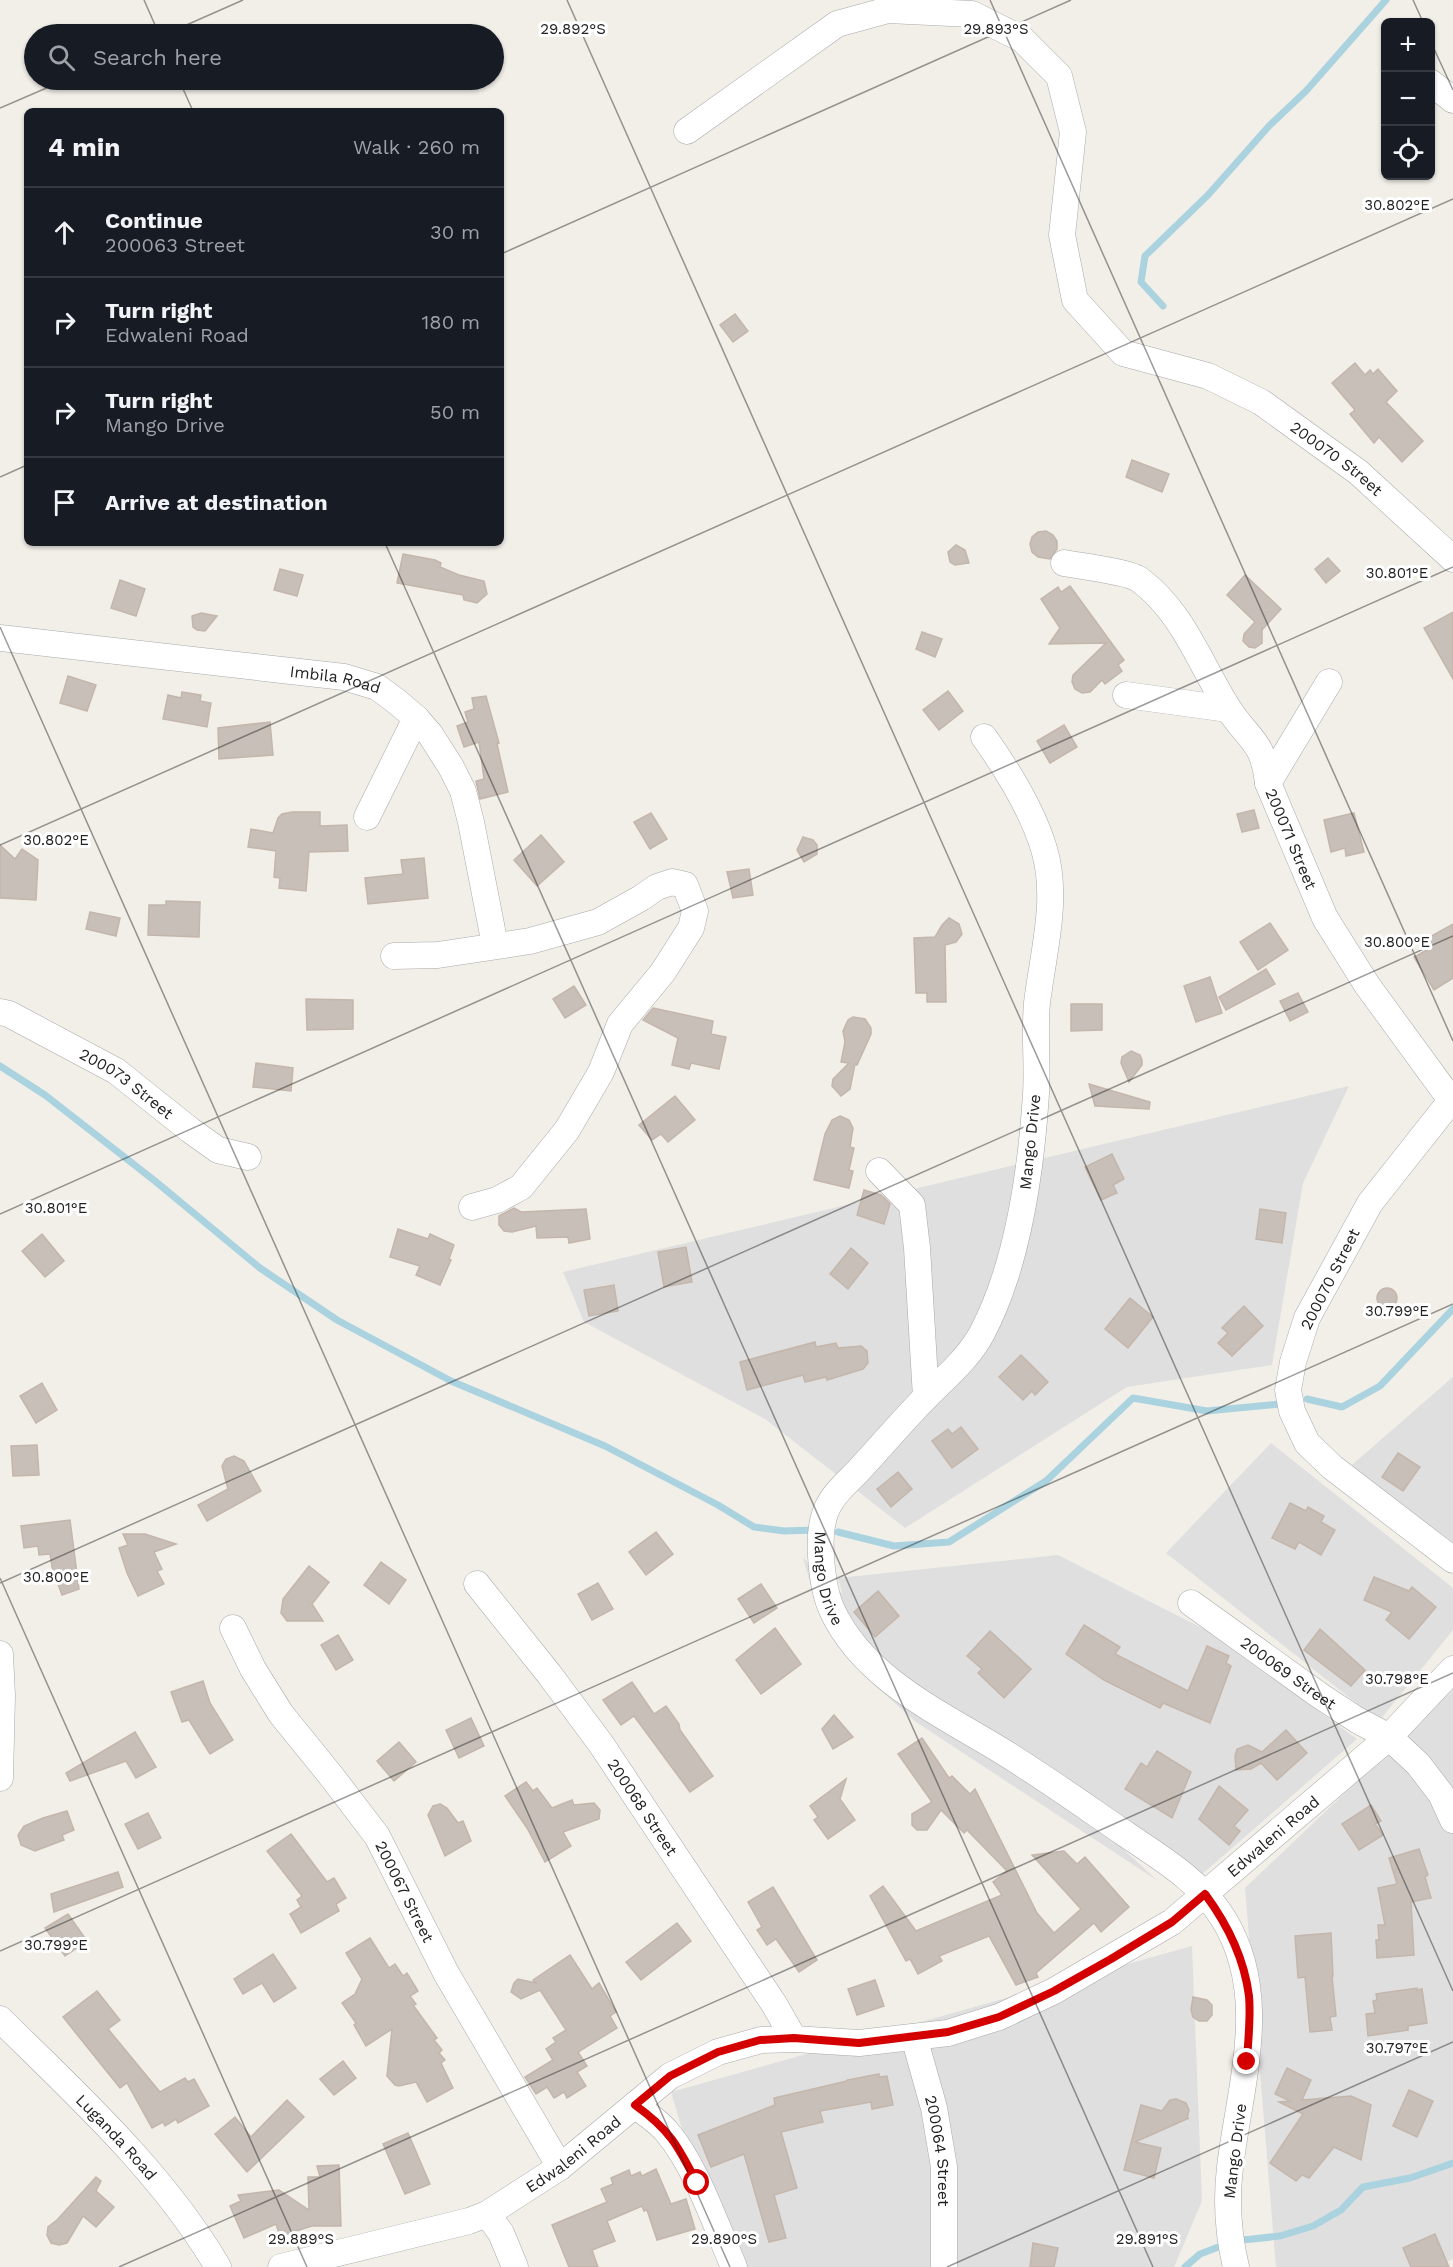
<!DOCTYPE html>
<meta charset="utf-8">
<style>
body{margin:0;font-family:"Work Sans",sans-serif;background:#20242c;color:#f1f3f6}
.controls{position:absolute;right:18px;top:18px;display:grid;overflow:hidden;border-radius:9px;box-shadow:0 2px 4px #0004}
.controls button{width:54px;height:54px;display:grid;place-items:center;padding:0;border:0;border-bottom:2px solid #363941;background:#171b24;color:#f1f3f6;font:30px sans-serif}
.stop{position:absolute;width:18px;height:18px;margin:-14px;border:4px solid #d40000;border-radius:50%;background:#fff}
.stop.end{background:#d40000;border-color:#fff;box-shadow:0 2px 6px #0008}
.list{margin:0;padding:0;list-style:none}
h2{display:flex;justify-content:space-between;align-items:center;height:78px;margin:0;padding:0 24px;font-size:26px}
h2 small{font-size:20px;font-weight:400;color:#9ea1a6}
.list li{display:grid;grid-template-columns:39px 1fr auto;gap:18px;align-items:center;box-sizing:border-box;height:90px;padding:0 24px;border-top:2px solid #363941}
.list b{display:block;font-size:22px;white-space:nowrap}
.list p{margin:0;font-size:20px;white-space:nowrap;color:#9ea1a6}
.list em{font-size:20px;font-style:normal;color:#9ea1a6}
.icon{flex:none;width:33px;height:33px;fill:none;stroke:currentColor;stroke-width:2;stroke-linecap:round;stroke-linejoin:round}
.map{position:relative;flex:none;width:1453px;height:2267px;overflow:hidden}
.search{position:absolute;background:#171b24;box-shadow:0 2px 4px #0004;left:24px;top:24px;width:480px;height:66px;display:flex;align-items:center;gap:15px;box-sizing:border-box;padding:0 21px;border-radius:33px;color:#9ea1a6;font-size:22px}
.panel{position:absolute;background:#171b24;box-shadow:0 2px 4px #0004;left:24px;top:108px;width:480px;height:438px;border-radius:9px}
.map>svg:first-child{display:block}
</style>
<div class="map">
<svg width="1453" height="2267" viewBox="0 0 1453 2267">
<rect width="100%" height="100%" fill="#f2efe9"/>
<g fill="#e0dfdf">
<path d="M1349,1086l-46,97 -31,182 -145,22 -222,141 -140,-109 -181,-97 -21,-50z"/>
<path d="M1453,1377v169l-108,-75z"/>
<path d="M1271,1443l182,145v42l-74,91 -213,-168z"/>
<path d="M1058,1555l148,75 151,109 -157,137 -197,-137 155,142 -242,-159 -47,-42 -35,-40 -19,-41 -12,-41 39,35 -4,-15z"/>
<path d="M1453,1690v569l-18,8h-159l-31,-379z"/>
<path d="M1192,1946l10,255 -28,66h-451l-52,-175z"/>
</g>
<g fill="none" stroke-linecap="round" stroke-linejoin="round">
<g stroke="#aad3df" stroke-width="7">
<path d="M1163,306l-22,-24 4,-26 63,-61 61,-69 37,-35 80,-91"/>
<path d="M0,1066l45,29 110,86 105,87 77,52 114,61 154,65 113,59 36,22 30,4 32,-1"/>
<path d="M1307,1399l35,8 38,-21 73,-77"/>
<path d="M838,1532l56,14 55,-4 97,-61 87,-83 74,13 73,-7"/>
<path d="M1243,2240l37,-4 33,-10 28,-16 22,-23 47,-9 43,-15"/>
<path d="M1185,2267l15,-13 21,-8"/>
</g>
</g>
<g fill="#c7bfb8" stroke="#c4b6ab" stroke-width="1.5">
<path d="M735,314l13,17 -15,11 -13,-17z"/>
<path d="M1355,363l10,12 5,-5 3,4 5,-5 19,22 -11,11 37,39 -21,21 -23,-25 -5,6 -24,-29 5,-4 -23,-27z"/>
<path d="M1132,460l37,14 -7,18 -36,-15z"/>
<path d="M1046,531l7,4 4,6v8l-7,10 -12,-2 -6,-5 -2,-8 2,-7 6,-5z"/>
<path d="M956,545l9,5 4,13 -14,2 -5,-3 -2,-10z"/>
<path d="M403,554l32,6 6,3 -1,4 19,8 25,6 3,13 -10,9 -13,-3 -1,-5 -66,-12z"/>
<path d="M1328,558l12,13 -14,12 -11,-14z"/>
<path d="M280,569l23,6 -6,21 -23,-6z"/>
<path d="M1245,575l36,34 -18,20 -1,-1v15l-7,5 -6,-1 -6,-6 1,-7 11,-12 -28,-27z"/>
<path d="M120,580l25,9 -9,27 -25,-8z"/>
<path d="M1070,586l54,74 -6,5 4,6 -17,13 -3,-4 -12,12 -8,1 -7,-4 -3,-7 1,-7 33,-32 -57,1 11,-16 -19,-29 17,-12 3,5z"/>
<path d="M1453,612v67l-29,-51z"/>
<path d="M201,613l16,3 -12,15 -8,-1 -4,-3 -1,-11z"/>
<path d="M922,632l20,7 -7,18 -19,-8z"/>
<path d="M68,676l28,9 -9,26 -27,-8z"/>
<path d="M948,691l15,20 -24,19 -16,-20z"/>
<path d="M182,692l19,3 -1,6 11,2 -4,24 -44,-8 5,-24 13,3z"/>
<path d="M486,696l13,47 -2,1 11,48 -28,7 -4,-18 8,-2 -5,-37 -15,5 -7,-21 11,-4 -3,-10 9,-3 -2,-11z"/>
<path d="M270,722l3,33 -54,4 -1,-31z"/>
<path d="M1064,725l13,22 -27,16 -13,-22z"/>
<path d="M1254,810l5,18 -17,4 -5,-18z"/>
<path d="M292,812h28v14l27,-1 1,26 -39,1 -3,39 -27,-3 1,-10 -6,-1 2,-26 -28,-4 3,-18 22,4 5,-15 4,-4z"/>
<path d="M651,813l16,26 -17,10 -16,-27z"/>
<path d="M1354,813l10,39 -18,4 -1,-8 -14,4 -7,-32z"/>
<path d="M541,835l23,27 -27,24 -23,-26z"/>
<path d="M803,837l10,3 4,5v9l-13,8 -7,-12z"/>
<path d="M0,845l15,14 7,-10 16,11 -2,40 -36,-2z"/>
<path d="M424,858l4,40 -60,6 -3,-26 38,-4 -2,-14z"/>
<path d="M749,869l4,26 -20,3 -6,-26z"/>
<path d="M166,901l34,1 -1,35 -51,-2 1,-30h17z"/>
<path d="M90,912l30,6 -4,18 -30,-7z"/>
<path d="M949,918l10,6 3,10 -6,8 -11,3 1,57h-19v-9h-11l-2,-55 21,-1 7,-12z"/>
<path d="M1270,923l18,27 -30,20 -18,-28z"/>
<path d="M1453,924v54l-19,12 -20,-33 13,-7 -8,-7z"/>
<path d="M1266,969l9,15 -49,26 -7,-13z"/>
<path d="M1210,977l12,36 -26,9 -12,-36z"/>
<path d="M574,986l12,19 -21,13 -12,-19z"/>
<path d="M1298,993l10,19 -18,9 -10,-20z"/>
<path d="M306,999l47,1v29l-46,1z"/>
<path d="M1071,1004h31v26l-31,1z"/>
<path d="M653,1008l60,13 -2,13 15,3 -7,32 -28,-6 -2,6 -17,-4 6,-27 -35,-18z"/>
<path d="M853,1017l12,2 6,9v6l-14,31 -2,-1 -5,25 -9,7 -9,-10 1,-7 16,-16 -8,-1 4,-20 -2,-11 5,-11z"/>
<path d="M1131,1051l9,4 2,5v5l-13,17 -8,-19 1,-6z"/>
<path d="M256,1063l37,5 -2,23 -38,-4z"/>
<path d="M1089,1084l61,18 -1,7 -54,-3z"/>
<path d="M675,1096l20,24 -27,22 -7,-8 -9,6 -13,-15z"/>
<path d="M840,1116l9,4 4,8 -3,19 4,1 -5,22 4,1 -4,17 -35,-8 11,-46 7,-14z"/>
<path d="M1112,1154l12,25 -11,6 4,8 -16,7 -16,-33z"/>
<path d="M864,1190l17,5 9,9 -6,20 -27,-9z"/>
<path d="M514,1208l7,4 65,-3 4,30 -21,4 -1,-6 -31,1 -1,-12 -24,6 -8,-1 -5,-6v-9z"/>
<path d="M1260,1209l26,4 -4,30 -26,-4z"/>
<path d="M398,1229l30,10 2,-5 24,11 -5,14 2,1 -11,25 -24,-10 4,-9 -30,-9z"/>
<path d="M42,1234l22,27 -19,16 -23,-26z"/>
<path d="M686,1247l6,35 -28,5 -6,-35z"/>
<path d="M851,1248l17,15 -20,26 -18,-15z"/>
<path d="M614,1285l4,26 -29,5 -5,-26z"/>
<circle cx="1387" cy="1298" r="10"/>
<path d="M1130,1298l23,19 -25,31 -23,-19z"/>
<path d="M1244,1306l19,20 -31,30 -14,-13 10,-10 -6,-5z"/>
<path d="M815,1342l1,5 20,-4 2,5 23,-2 6,5 1,12 -5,6 -36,11 -1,-3 -21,5 -2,-7 -56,15 -7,-28z"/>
<path d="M1021,1355l27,27 -13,13 -3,-4 -9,9 -24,-23z"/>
<path d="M42,1383l15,27 -21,13 -16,-27z"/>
<path d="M961,1427l17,22 -26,19 -20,-27 16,-12 4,5z"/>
<path d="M37,1445l2,30 -26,1 -2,-30z"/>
<path d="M1398,1453l22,14 -17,24 -21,-14z"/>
<path d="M234,1456l10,5 17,30 -54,30 -9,-16 30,-16 -6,-23 4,-7z"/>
<path d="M898,1472l14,17 -21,18 -14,-18z"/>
<path d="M1290,1503l16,8 2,-4 16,9 -3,6 14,8 -14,25 -22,-13 -4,7 -23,-11z"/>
<path d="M70,1520l9,69 -17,6 -10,-28 -2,-13 -11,1 -1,-9 -14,2 -3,-22z"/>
<path d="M656,1532l17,22 -27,21 -17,-23z"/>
<path d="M123,1534h22l31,10 -22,8 8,17 -5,2 7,13 -26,12 -11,-23 -8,-25 9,-3z"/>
<path d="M381,1562l25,18 -17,24 -25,-19z"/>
<path d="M309,1566l20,16 -17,22 11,17h-36l-6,-8 2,-14z"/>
<path d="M1374,1577l35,14 3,-4 24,20 -27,32 -23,-19 6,-8 -28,-12z"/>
<path d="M598,1583l15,26 -21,11 -14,-26z"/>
<path d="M761,1584l16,24 -23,15 -16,-24z"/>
<path d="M878,1591l21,25 -24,21 -21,-25z"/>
<path d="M1084,1625l36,22 -5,7 73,37 19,-45 22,10 -3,7 5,3 -21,57 -47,-20 -3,5 -56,-28 -38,-26z"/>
<path d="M775,1628l26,36 -40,30 -25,-34z"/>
<path d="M1320,1629l45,41 -14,16 -47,-36z"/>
<path d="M990,1631l41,38 -27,29 -26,-25 4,-4 -15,-13z"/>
<path d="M338,1635l15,25 -17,10 -15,-25z"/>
<path d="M203,1681l7,22 23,37 -23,14 -21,-34 -7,2 -11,-30z"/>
<path d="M632,1682l22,32 12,-8 13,18 1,6 33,46 -23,16 -56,-76 -13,9 -18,-25z"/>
<path d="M834,1715l19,22 -20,12 -11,-20z"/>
<path d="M471,1718l13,28 -25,12 -13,-28z"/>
<path d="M1286,1730l21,23 -30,27 -16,-17 -10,6 -15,1 -1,-14 2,-7 11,-4 14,7z"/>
<path d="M135,1732l21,35 -20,11 -10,-17 -56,20 -4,-8z"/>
<path d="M922,1738l27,40 3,-2 18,18 5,-5 62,124 17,20 27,-24 -49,-54 32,-4 13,13 8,-7 44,50 -28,25 -7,-9 -58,50 2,4 -22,8 -27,-49 -50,20 3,5 -24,13 -8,-15 -4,2 -36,-65 13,-10 33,45 86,-36 -9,-13 14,-11 -40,-41 -3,3 -23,-23 -14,20h-10l-5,-5v-11l20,-12 -34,-48z"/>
<path d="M399,1742l17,20 -22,19 -17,-20z"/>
<path d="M1157,1751l34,21 -19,46 -47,-29 16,-26 6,4z"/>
<path d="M846,1779l-6,20 15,21 -27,19 -14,-19 4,-3 -8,-11z"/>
<path d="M526,1782l7,9 4,-3 15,20 20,-8 2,5 20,-2 6,7 -1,9 -36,13 8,14 -26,16 -18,-34 -22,-32z"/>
<path d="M1219,1786l29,24 -14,16 6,5 -11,14 -30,-26z"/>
<path d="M440,1804l7,4 11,15 5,-2 8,20 -26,15 -17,-41 5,-9z"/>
<path d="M1371,1805l10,16 -6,3 8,11 -24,15 -17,-26z"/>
<path d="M67,1811l7,19 -12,5 2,5 -29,11 -14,-6 -3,-10 6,-9 19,-8z"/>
<path d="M148,1813l13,25 -23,11 -13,-25z"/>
<path d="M291,1834l36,48 7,-4 12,20 -10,6 3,7 -38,22 -11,-19 11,-7 -4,-7 5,-4 -35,-45z"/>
<path d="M1419,1849l9,26 -3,2 6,21 -20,4 3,53 -37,3 -1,-18h3l-1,-15h7l-7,-37 19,-4 -8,-26z"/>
<path d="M118,1872l5,15 -69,25 -3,-18z"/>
<path d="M773,1887l44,73 -18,12 -23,-33 -9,6 -10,-15 5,-3 -14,-25z"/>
<path d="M68,1914l19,27 -22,15 -20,-28z"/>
<path d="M677,1923l14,18 -50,39 -15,-18z"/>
<path d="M1331,1933l2,43h-1l4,40 -6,1 2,13 -22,2 -5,-55 -7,1 -3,-42z"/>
<path d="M370,1938l19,30 6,-4 8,12 4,-3 11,18 -8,5 6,8 -3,1 24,33 -3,2 8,10 -3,3 6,7 -4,3 12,25 -26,14 -11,-20 -17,4 -4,-1 -8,-9 5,-47 -26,17 -12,-21 2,-2 -14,-20 13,-9 7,-15 -16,-26z"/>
<path d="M273,1954l23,34 -22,14 -12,-19 -19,11 -9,-15z"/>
<path d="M570,1955l22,34 7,-6 17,29 -6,4 7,12 -39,24 9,14 -10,6 9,14 -19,12 -3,-6 -10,6 -7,-11 -11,7 -11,-17 28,-17 -7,-11 10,-7 -3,-4 13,-8 -26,-40 -19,9 -10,-7 3,-9 4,-4 18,4 -3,-3z"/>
<path d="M875,1980l9,26 -27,9 -9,-26z"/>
<path d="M1417,1988v2l5,-1 5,34 -19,3v4l-40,6 -2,-22 9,-1 -2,-12 4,-1 -1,-6z"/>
<path d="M97,1991l23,29 -12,9 52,63 25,-14 3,4 6,-3 15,27 -31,17 -2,-4 -11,7 -2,-4 -11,6 -25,-45 -7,5 -57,-71z"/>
<path d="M1193,1997l14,3 5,5v10l-5,6h-8l-6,-4 -2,-7z"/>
<path d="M343,2061l13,17 -22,17 -14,-16z"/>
<path d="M1287,2068l24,12 -9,20 49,-4 20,9 -10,55 -27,-13 -25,31 -7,-3 -6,6 -26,-18 33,-49 -24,-12 11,-1 -15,-7z"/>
<path d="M879,2074v3l8,-1 6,29 -21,4 -1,-7 -51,9 3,11 -42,10 16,56 -23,7 12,43 -17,4 -25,-88 -33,13 -13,-32 77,-30 -1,-7 73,-17v-1z"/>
<path d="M1409,2090l24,11 -16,36 -24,-11z"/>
<path d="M1176,2099l10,4 3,7 -2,8h2l-54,24 26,6 -7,30 -30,-8 17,-65 21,6 8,-11z"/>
<path d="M287,2100l17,17 -57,55 -32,-38 20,-17 16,20z"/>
<path d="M408,2133l22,51 -25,10 -22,-50z"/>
<path d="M339,2165l2,61h-29l-32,10 -4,-12 -32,14 -14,-32 11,-5 -3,-6 41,-5 30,20 -1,-33h12l-3,-11z"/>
<path d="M656,2169l15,35 15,-5 9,30 -38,11 -10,-30 -3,1 -2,-5 -35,15 8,20 -23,9 6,17h-29l-17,-42 55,-23 -6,-13 12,-5 -2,-6 18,-8 2,6 9,-4 2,4z"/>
<path d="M96,2177l5,4 -5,10 18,16 -18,20 -13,-11 -16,27 -8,2 -8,-2 -4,-8 1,-8 9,-7z"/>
<path d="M1435,2234l14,33h-38l-8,-19z"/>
<path d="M1033,2243l25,5 -4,19h-24z"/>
</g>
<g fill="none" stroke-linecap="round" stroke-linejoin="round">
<g stroke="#a9a9a9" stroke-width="27">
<g id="street">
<path d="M1430,82l23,18"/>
<path id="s1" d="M687,131l150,-107 51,-14 84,4 50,25 37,37 14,56 -11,103 13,65 48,53 85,23 53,26 97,70 95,87"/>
<path id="s2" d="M1064,563c15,3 66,9 76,17 43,32 60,84 88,128 20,32 35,31 40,75l57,135 42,67 84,115"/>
<path id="s3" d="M0,638l344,39 33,10 19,14 20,17 14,16 21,33 12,24 8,31 24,123"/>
<path d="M1126,695l102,14"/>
<path id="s4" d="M984,737c22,31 49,75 60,112 15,49 -1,104 -7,154 -3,30 1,61 -1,91 -5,77 -18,171 -54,239 -15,28 -39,46 -60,68 -21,22 -41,45 -62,68 -9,10 -24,22 -30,34 -9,14 -10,37 -9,53 1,17 4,39 11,54 32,70 112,105 173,143 42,26 81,54 122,82 34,23 74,47 96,83 48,77 17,166 7,249 -4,34 -2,67 6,100"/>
<path d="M1268,783l61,-101"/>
<path d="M367,817l49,-99"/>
<path d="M394,956l44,-1 92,-14 68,-19 43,-24 16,-11 15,-5 13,3 10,26 -4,17 -28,44 -43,52 -19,48 -34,58 -46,57 -24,13 -25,7"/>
<path id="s5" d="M0,1012l9,2 107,57 74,59 28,20 30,7"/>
<path d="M1453,1098l-83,105 -63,115 -14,44 -5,28 4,21 15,32 25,24 121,93"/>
<path d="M879,1171l33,34 5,43 9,149"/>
<path id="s6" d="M477,1584l72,90 52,70 173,260 20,35"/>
<path id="s7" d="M1191,1603l128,92 38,25 32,17 29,27 23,30 12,26"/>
<path id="s8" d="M233,1628l20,41 28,45 51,63 45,59 69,137 114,194"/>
<path d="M0,1654l2,42 -2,82"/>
<path id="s9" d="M0,2019c78,77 162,153 218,248"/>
<path id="s10" d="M914,2037l20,71 10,59v100"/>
<path d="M635,2105c11,9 23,16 32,27 29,34 49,94 67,135"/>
<path d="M487,2214l14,19 14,34"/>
<path id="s11" d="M281,2267l188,-46 18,-7 73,-47 110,-91 48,-24 43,-12 33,-1 65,4 89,-10 51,-16 55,-26 118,-69 217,-185 64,-68"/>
</g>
</g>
<use href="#street" stroke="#fff" stroke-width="26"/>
</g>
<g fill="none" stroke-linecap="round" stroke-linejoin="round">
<path stroke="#d40000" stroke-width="8" d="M697,2183c-19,-37 -27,-53 -62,-78l35,-29 48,-24 42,-12 34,-2 65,5 89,-11 51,-15 55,-26 57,-32 61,-37 33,-28c23,31 39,63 44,102 2,21 -1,44 -2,66"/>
</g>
<path fill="none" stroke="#222" stroke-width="1.5" stroke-opacity="0.45" d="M144,0l15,34M567,0l886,1991M990,0l463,1041M1413,0l10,22M166,34l77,-34M1430,40l23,50M179,80l14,31M0,108l65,-28M501,254l570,-254M0,477l27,-12M385,543l768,1724M0,627l730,1640M0,845l1453,-646M0,1214l1453,-647M0,1578l307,689M0,1583l1453,-647M0,1951l1453,-647M119,2267l1334,-594M947,2267l506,-225"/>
<g text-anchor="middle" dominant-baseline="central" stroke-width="6" stroke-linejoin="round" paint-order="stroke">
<g font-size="16" fill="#222" stroke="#fff">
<text stroke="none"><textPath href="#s1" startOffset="970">200070 Street</textPath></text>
<text stroke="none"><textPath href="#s3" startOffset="338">Imbila Road</textPath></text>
<text stroke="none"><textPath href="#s2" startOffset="382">200071 Street</textPath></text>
<text stroke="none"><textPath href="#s5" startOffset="146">200073 Street</textPath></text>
<text transform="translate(1030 1142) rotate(-84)">Mango Drive</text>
<text transform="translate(1330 1279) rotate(-63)">200070 Street</text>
<text stroke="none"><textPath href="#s4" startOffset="927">Mango Drive</textPath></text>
<text stroke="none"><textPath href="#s7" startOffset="120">200069 Street</textPath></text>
<text stroke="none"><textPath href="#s6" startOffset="278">200068 Street</textPath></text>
<text stroke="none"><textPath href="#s11" startOffset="1112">Edwaleni Road</textPath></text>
<text stroke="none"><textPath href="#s8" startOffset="316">200067 Street</textPath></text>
<text stroke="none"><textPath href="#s9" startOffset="166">Luganda Road</textPath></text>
<text stroke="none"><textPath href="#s10" startOffset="117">200064 Street</textPath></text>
<text transform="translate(1235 2151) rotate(-83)">Mango Drive</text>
<text stroke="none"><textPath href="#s11" startOffset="318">Edwaleni Road</textPath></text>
</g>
</g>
<g font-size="15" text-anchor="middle" fill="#222" stroke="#fff" stroke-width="6" stroke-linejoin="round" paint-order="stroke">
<text x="573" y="34">29.892°S</text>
<text x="996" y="34">29.893°S</text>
<text x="1397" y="210">30.802°E</text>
<text x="1397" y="578">30.801°E</text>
<text x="56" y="845">30.802°E</text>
<text x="1397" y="947">30.800°E</text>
<text x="56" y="1213">30.801°E</text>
<text x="1397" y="1316">30.799°E</text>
<text x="56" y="1582">30.800°E</text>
<text x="1397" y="1684">30.798°E</text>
<text x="56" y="1950">30.799°E</text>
<text x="1397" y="2053">30.797°E</text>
<text x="301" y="2244">29.889°S</text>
<text x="724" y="2244">29.890°S</text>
<text x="1147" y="2244">29.891°S</text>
</g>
</svg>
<div class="controls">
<button>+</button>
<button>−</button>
<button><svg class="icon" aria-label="locate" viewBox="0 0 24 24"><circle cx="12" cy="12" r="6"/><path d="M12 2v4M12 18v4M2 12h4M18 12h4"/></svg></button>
</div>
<div class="stop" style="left:697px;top:2183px"></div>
<div class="stop end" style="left:1247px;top:2062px"></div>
<div class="search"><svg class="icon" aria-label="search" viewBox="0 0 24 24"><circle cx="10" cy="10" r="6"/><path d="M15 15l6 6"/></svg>Search here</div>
<section class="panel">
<h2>4 min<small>Walk · 260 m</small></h2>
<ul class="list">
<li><svg class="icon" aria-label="ahead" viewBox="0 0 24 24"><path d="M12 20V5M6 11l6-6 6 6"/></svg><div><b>Continue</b><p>200063 Street</p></div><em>30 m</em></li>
<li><svg class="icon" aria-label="right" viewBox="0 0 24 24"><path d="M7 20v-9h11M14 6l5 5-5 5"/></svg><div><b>Turn right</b><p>Edwaleni Road</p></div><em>180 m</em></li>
<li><svg class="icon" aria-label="right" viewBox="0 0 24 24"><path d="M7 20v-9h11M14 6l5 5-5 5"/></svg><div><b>Turn right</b><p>Mango Drive</p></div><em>50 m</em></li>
<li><svg class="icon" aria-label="arrive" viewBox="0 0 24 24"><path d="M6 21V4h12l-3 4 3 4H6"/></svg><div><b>Arrive at destination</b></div></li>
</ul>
</section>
</div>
